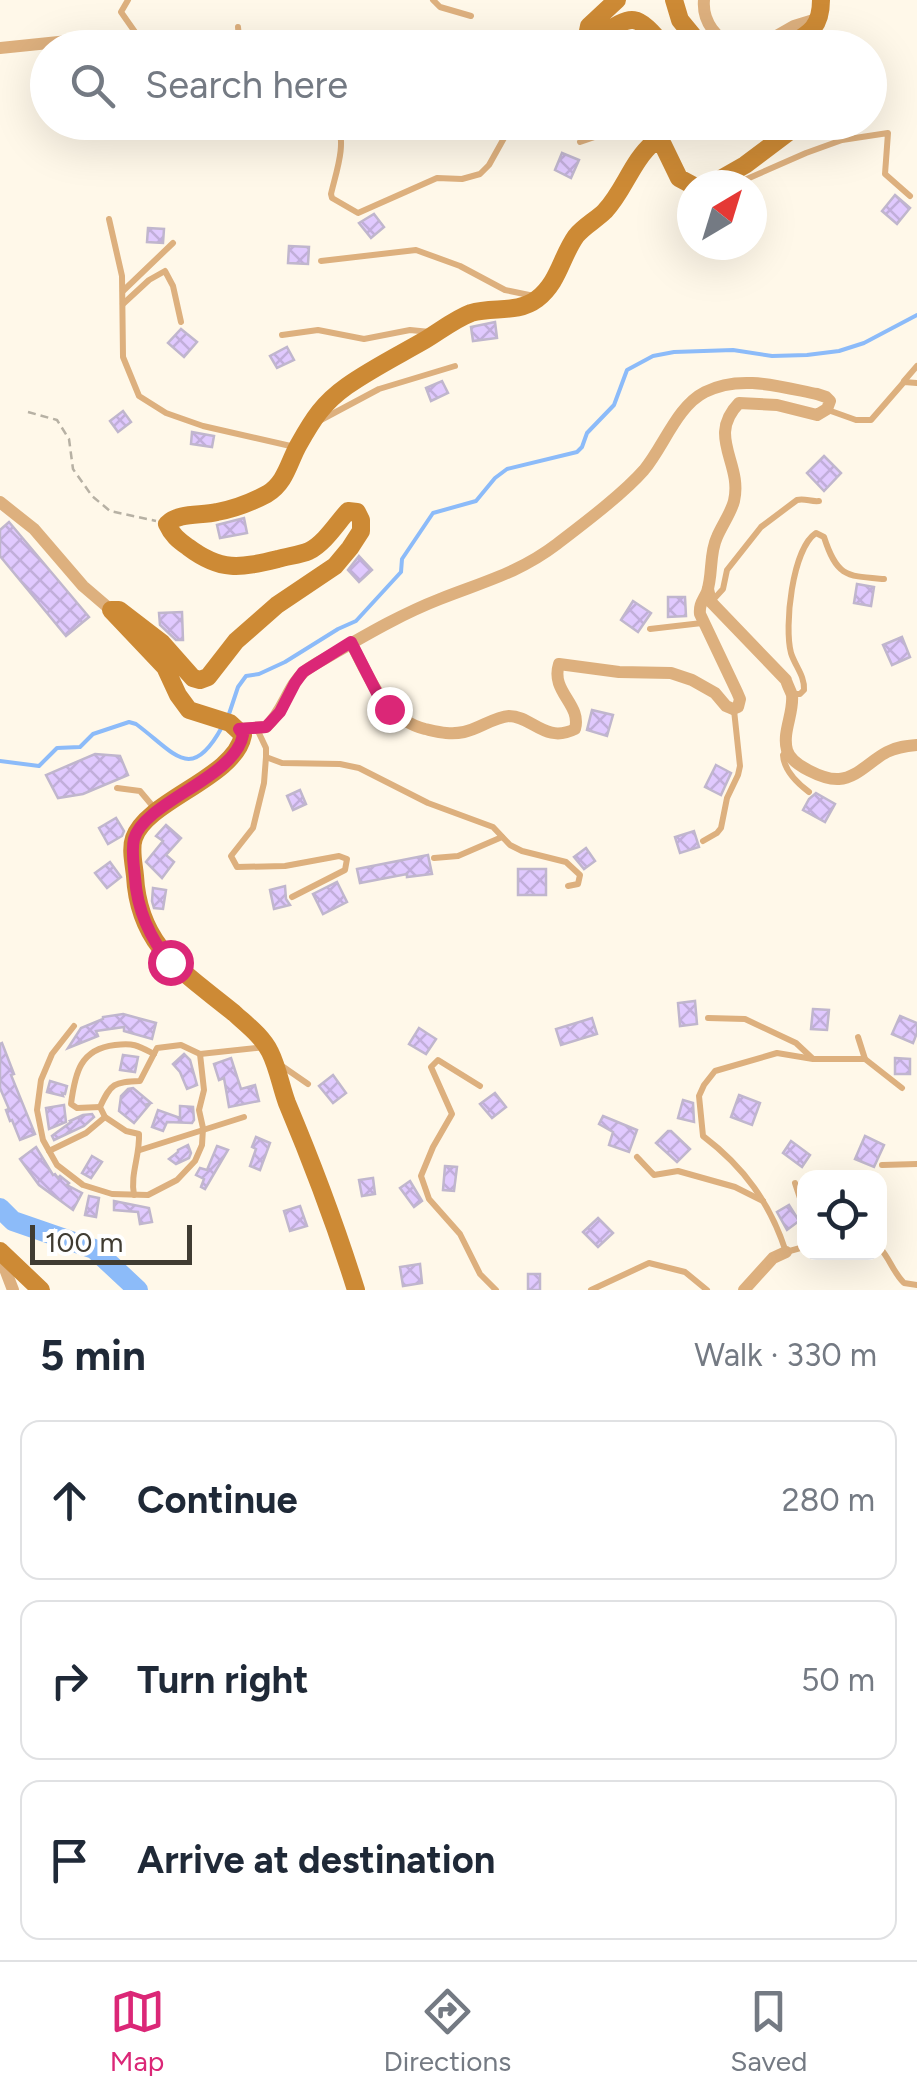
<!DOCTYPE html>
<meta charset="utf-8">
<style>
body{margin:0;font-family:Figtree,sans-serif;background:#f6f6f7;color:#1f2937}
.controls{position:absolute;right:30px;bottom:30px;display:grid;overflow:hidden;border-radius:20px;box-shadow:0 10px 40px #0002}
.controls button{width:90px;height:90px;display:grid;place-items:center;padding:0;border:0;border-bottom:2px solid #e0e1e3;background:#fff;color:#1f2937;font:50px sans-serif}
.compass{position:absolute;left:677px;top:170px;width:90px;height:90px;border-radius:50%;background:#fff;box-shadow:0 10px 40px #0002;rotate:38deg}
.scale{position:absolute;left:30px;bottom:25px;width:162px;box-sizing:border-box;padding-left:10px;border:5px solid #403c32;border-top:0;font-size:28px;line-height:35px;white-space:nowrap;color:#403c32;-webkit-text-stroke:8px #fff;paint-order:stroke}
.stop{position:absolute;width:30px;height:30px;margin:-22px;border:8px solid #db2777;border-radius:50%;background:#fff}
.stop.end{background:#db2777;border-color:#fff;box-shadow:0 2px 10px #0008}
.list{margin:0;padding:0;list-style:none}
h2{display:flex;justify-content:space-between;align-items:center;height:130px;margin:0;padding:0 40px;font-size:42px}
h2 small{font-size:32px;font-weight:400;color:#747a83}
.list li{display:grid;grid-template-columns:65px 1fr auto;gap:30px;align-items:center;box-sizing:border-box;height:160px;margin:0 20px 20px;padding:0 20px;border:2px solid #e0e1e3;border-radius:20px}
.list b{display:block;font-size:38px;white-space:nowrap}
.list em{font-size:32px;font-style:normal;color:#747a83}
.icon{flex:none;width:55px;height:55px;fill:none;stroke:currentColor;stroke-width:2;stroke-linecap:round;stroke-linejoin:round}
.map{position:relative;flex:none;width:917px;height:1290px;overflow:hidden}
.search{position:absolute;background:#fff;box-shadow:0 10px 40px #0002;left:30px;right:30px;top:30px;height:110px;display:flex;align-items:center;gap:25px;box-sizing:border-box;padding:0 35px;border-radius:55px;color:#747a83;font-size:38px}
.sheet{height:670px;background:#fff}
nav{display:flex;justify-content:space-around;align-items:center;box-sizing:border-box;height:140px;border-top:2px solid #e0e1e3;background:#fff;font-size:28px;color:#747a83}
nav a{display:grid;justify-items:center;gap:5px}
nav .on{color:#db2777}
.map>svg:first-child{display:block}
</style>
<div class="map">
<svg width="917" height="1290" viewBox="0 0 917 1290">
<defs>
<pattern id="building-cross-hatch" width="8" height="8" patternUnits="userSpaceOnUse" patternTransform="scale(2.5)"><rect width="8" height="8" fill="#e0c9fe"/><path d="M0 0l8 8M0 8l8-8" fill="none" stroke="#c1aeda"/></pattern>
</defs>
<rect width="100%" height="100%" fill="#fff8e9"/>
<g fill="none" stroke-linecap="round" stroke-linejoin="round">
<g stroke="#8cbbf9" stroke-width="4">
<path d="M229,714l9,-27 8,-11 13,-2 26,-12 53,-33 18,-8 45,-49 1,-13 31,-46 43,-12 19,-23 12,-9 70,-17 5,-5 5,-14 27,-28 13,-35 26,-14 21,-4 59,-2 39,6 35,-1 32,-4 25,-8 53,-28"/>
<path d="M0,761l39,5 18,-18 23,-1 13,-13 36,-12 7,2c39,29 55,60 86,3"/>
</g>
<path stroke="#8cbbf9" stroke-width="20" d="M0,1208l13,13 81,28 44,41"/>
</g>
<g fill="url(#building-cross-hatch)" stroke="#c0b6cd" stroke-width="2.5">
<path d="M221,37l3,11h-34v-4z"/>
<path d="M562,153l17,7 -8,18 -16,-8z"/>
<path d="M895,195l15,13 -13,16 -15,-13z"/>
<path d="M374,214l10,13 -13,11 -12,-15z"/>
<path d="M148,228l16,1 -1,14 -16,-1z"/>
<path d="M289,246l20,1 -1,17 -20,-1z"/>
<path d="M495,322l2,16 -24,3 -2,-14z"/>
<path d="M181,329l16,13 -13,15 -16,-14z"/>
<path d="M287,347l7,13 -17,8 -7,-12z"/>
<path d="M442,381l6,12 -17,8 -5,-13z"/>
<path d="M123,411l8,11 -13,10 -8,-11z"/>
<path d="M192,432l22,4 -2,11 -21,-3z"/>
<path d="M824,456l17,17 -17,18 -17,-18z"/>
<path d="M244,518l3,15 -27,5 -3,-13z"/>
<path d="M9,522l80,95 -23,19 -66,-80v-26z"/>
<path d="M359,556l13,14 -13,12 -11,-12z"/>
<path d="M857,584l17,3 -3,19 -17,-3z"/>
<path d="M668,597h17l1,19 -18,1z"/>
<path d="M633,601l18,12 -13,19 -17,-12z"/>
<path d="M182,612l1,28h-7l-16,-15 -1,-12z"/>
<path d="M902,637l8,20 -18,8 -9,-20z"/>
<path d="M592,710l21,5 -6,21 -20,-6z"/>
<path d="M95,754l25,2 8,19 -45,19 -25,4 -12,-23z"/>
<path d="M716,765l15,8 -10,22 -16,-8z"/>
<path d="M300,790l6,14 -13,6 -6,-14z"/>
<path d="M816,793l19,11 -10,18 -22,-12 6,-11z"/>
<path d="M116,818l8,13 -2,5 -14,8 -9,-16z"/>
<path d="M166,825l15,13 -15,17 8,7 -12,16 -16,-16 17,-21 -7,-5z"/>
<path d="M694,831l5,16 -19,6 -5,-16z"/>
<path d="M586,848l9,13 -11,8 -10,-12z"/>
<path d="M428,855l4,19 -25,3v-3l-47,9 -3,-14z"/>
<path d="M110,862l11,15 -14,11 -12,-15z"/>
<rect x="518" y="869" width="28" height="26"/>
<path d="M337,882l10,20 -24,12 -10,-20z"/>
<path d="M285,886l1,13 4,6 -16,4 -4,-19z"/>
<path d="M153,888l13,2 -3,19 -9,-1 -2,-7z"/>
<path d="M695,1001l2,23 -17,2 -2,-23z"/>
<path d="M813,1009l16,1 -2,20 -16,-1z"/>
<path d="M123,1014l33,9 -4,16 -28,-8v-4l-28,4 2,5 -30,12 13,-20 22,-9v-2z"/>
<path d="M900,1016l17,7v10l-4,10 -21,-9z"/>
<path d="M592,1018l5,16 -36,11 -5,-16z"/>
<path d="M419,1028l17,11 -10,15 -17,-10z"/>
<path d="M2,1043l12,31 -3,1 24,59 -15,6 -8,-20 -2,1 -4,-11 3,-1 -9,-21v-44z"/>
<path d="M184,1054l6,6 7,25 -10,4 -7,-17 -7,-8z"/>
<path d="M123,1055l15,2 -3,15 -15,-2z"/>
<path d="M231,1058l10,31 14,-4 4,16 -30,6 -5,-29 -5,2 -5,-16z"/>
<path d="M895,1058l15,1v15h-15z"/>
<path d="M333,1075l13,18 -13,10 -14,-17z"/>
<path d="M50,1081l17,5 -2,8 -3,-1 1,3 -16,-4z"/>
<path d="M133,1088l18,15 -6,2h4l-15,18 -15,-12 2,-15 7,-7z"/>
<path d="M495,1093l11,14 -14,11 -12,-14z"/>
<path d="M739,1095l21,8 -8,22 -21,-8z"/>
<path d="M683,1100l10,3 1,19 -16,-4z"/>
<path d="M64,1105l2,17 -17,7 -3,-21z"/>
<path d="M180,1106l13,1 1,13 -2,3 -25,-1 -4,9 -11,-4 6,-17 22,8z"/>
<path d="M92,1114l2,3 -10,9 -30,14 -2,-4 19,-14 -1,-1 13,-6z"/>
<path d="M603,1116l34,14 -8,22 -20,-7 4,-13 -14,-8z"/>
<path d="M668,1131h3l19,18 -13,13 -21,-19z"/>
<path d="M865,1136l19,9 -10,22 -19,-8z"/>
<path d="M256,1137l14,6 -10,27 -10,-4 6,-17 -4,-2z"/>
<path d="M791,1141l19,14 -8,12 -19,-14z"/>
<path d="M188,1145l3,8 -2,5 -13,6 -7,-5 9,-7v-2z"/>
<path d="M217,1146l11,4 -23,39 -4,-2 3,-8 -8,-4 4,-7 7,2z"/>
<path d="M36,1147l17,28 2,-1 3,4 2,-2 9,7 -2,2 15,8 -9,17 -34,-25 -19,-26z"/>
<path d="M92,1156l10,6 -11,16 -9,-5z"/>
<path d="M445,1166l12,1 -3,24 -11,-1z"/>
<path d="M373,1178l2,16 -13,2 -3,-16z"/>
<path d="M410,1181l12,20 -8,6 -14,-19z"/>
<path d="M89,1196l10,2 -3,19 -11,-2z"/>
<path d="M114,1201l35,7 3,14 -12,2 -2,-12 -24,-2z"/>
<path d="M789,1205l10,16 -12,9 -10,-18z"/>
<path d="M300,1206l7,20 -17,5 -6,-20z"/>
<path d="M598,1218l15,15 -15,14 -15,-15z"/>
<path d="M420,1264l2,19 -19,3 -3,-19z"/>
<rect x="528" y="1274" width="12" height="16"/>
</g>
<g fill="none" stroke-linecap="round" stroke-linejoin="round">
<path stroke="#b7b1a4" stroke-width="2.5" stroke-dasharray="8 5" stroke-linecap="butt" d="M28,412l29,8 12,19 4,30 19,27 18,15 46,10"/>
<g stroke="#ddb07e" stroke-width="6">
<path d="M128,0l-7,12 14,20 2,12 -4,4"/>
<path d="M433,0l7,7 31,9"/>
<path d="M238,27l2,21"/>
<path d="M566,48l16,-13"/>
<path d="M337,122c10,22 -1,50 -6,72l1,4 26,15 79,-35 25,1 18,-5 9,-9 24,-43"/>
<path d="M580,142l44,-15h20l8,15"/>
<path d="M733,185l73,-32 36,-13 46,-7 -3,41 25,22"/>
<path d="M109,219l13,57 1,81 16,39 27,17 37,13 92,21"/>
<path d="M321,261l95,-11 44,16 45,24 29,6"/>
<path d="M123,291l50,-48"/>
<path d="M123,304l26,-24 16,-9 8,15 8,36"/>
<path d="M282,335l36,-5 46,9 46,-9 20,2"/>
<path d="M904,381l13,-15"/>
<path d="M828,410l28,10h15l33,-38 13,1"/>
<path d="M319,421l60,-32 76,-23"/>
<path d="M712,601l11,-12 4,-19 34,-43 36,-27c8,-2 14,2 22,1"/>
<path d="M650,629l52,-6"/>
<path d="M793,694h7l4,-4c1,-14 -9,-24 -13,-37 -7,-26 1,-104 25,-120l8,4c13,40 22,39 60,42"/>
<path d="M257,729l9,19v9l16,6 58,1 19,4 69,35 65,24 17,18 12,6 44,11 14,13 -2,9 -10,2"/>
<path d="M786,751l-3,4c1,16 14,28 26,37"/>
<path d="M266,757l-2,26 -11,45 -22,28 6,11 48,-1 54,-10 8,3 -2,11 -53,27"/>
<path d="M117,788l23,3 16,19"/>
<path d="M703,841l14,-8 4,-5 6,-30 11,-23 2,-9 -6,-56"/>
<path d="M434,858l24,-2 44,-19"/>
<path d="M708,1018l37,1 51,24 16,15"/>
<path d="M74,1026l-22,28 -11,26 -4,30 6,30 14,25 26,20 29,9 36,1 29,-15 18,-19 7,-16 1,-17 -4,-18 5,-20 -4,-36"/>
<path d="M865,1059l37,29"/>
<path d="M282,1066l26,18"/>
<path d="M480,1086l-42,-26 -7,7 21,47 -19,33 -12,29 8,23 31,35 20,40 16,16"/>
<path d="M100,1107l-23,1 -6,-4c4,-31 9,-55 44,-59 19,-2 22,0 39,9"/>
<path d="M105,1117l21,14 13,3c1,22 -9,40 -5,61"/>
<path d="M140,1150l104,-33"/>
<path d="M49,1151l37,-18 19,-16 -5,-10c11,-24 14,-25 40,-26l17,-33 24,-3 19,9 66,-7"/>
<path d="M637,1157l17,18 24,-4 57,16 28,14"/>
<path d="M882,1165l35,-1"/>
<path d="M795,1183l9,27"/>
<path d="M804,1247l-18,5c-16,-49 -42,-85 -83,-116l-4,-40 5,-11 11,-14 62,-18 36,6h52l-7,-22"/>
<path d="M880,1248c10,11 13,24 24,35l13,2"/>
<path d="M591,1290l58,-27 36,9 22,18"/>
</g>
<g stroke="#ddb07e" stroke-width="12">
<path d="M704,0c-2,22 13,40 33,48"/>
<path d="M0,48l78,-8 41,8"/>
<path d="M747,48l19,-6 28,-16 26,-8"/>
<path d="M0,502l34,27 49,57 28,24"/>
<path d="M708,589l3,13 75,78c0,2 6,14 6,15 2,18 -10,37 -5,55 4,15 37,30 52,29 18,-1 32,-19 48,-27 10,-5 19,-6 30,-7"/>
<path d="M239,729l27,-2c18,-16 21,-41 39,-56 10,-8 22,-13 33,-20 33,-19 66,-38 102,-52 43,-17 79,-26 117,-55 26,-20 66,-50 87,-74 20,-24 33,-64 61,-78 35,-18 76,-5 112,2l9,3 4,4 -3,8 -10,6 -40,-10 -38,-2c-33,34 4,60 -5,98 -3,12 -12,24 -17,36 -8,17 -4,37 -10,55 -4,9 -8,12 -7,22l37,78 3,7 -2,8 -5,2 -7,-3 -11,-13 -23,-13 -21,-7 -52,-1 -60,-8c-9,28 23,40 16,65 -30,15 -43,-13 -66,-13 -15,1 -30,13 -45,16 -14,3 -25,0 -39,-3 -42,-11 -55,-51 -74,-86"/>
<path d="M0,1256l13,34"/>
<path d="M744,1290l29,-32 13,-6"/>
</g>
<g stroke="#cd8a35" stroke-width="18">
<path d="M617,0l-28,26 -2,10 7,4c40,-27 40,-29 72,8"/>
<path d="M674,0l6,20 23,28"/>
<path d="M785,48c23,-14 36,-19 36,-48"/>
<path d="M709,122l5,3 16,-3"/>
<path d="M710,185l35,-20 57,-43"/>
<path d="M0,1251l41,39"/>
<path d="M356,1290c-20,-64 -43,-125 -69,-187 -6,-16 -9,-35 -17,-51 -8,-16 -23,-27 -36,-39 -50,-41 -95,-65 -99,-137 -1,-11 -5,-27 -1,-38 13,-38 101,-60 109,-103l-13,-12 -41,-13 -11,-15 -13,-28 -54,-57h8l43,33 31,35 7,2 8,-3 28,-36 41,-36 58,-39 15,-18 11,-17v-11l-4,-8 -9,-1c-11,12 -23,32 -39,40 -9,4 -21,5 -31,8 -38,9 -57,13 -90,-12 -10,-7 -16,-12 -21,-23 12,-12 34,-8 50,-12 17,-3 35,-10 50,-18 19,-11 22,-33 32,-50 14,-25 24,-41 48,-58 24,-17 52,-31 78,-46 15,-9 30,-21 46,-27 22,-7 46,1 66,-14 22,-17 24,-42 39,-63 8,-10 20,-16 29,-25 19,-20 27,-50 48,-68l10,2 16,33 13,7"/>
</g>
</g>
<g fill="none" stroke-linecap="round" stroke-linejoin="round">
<path stroke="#db2777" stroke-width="12" d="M170,962c-20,-23 -33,-53 -35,-84 -1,-12 -4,-27 -1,-39 11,-38 101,-61 109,-104l-4,-6 27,-2 14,-15 15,-29 8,-11 48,-30 29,57 9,10"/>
</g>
</svg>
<div class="controls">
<button><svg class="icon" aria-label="locate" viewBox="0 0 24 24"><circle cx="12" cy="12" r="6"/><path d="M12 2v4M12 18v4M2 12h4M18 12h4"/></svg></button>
</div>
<svg class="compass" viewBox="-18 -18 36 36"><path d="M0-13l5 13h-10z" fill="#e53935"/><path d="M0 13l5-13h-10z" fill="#747a83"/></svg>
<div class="scale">100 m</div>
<div class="stop" style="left:170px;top:962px"></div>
<div class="stop end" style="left:389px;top:709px"></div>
<div class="search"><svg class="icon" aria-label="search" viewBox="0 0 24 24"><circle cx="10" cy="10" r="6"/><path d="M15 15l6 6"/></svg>Search here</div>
</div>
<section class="sheet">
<h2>5 min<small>Walk · 330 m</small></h2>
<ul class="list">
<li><svg class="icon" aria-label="ahead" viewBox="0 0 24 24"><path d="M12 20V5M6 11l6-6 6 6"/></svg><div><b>Continue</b></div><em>280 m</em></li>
<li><svg class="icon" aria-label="right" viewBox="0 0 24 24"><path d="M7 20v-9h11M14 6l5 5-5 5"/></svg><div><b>Turn right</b></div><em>50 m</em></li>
<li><svg class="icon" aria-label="arrive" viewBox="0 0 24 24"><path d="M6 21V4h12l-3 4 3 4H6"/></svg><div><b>Arrive at destination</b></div></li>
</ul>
</section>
<nav>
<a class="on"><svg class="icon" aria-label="map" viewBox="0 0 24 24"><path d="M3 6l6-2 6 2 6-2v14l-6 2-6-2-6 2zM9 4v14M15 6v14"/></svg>Map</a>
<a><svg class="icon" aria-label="directions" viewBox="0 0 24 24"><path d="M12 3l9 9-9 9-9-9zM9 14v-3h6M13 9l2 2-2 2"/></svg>Directions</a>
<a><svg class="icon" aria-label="saved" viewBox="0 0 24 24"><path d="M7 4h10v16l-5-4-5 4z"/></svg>Saved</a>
</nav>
